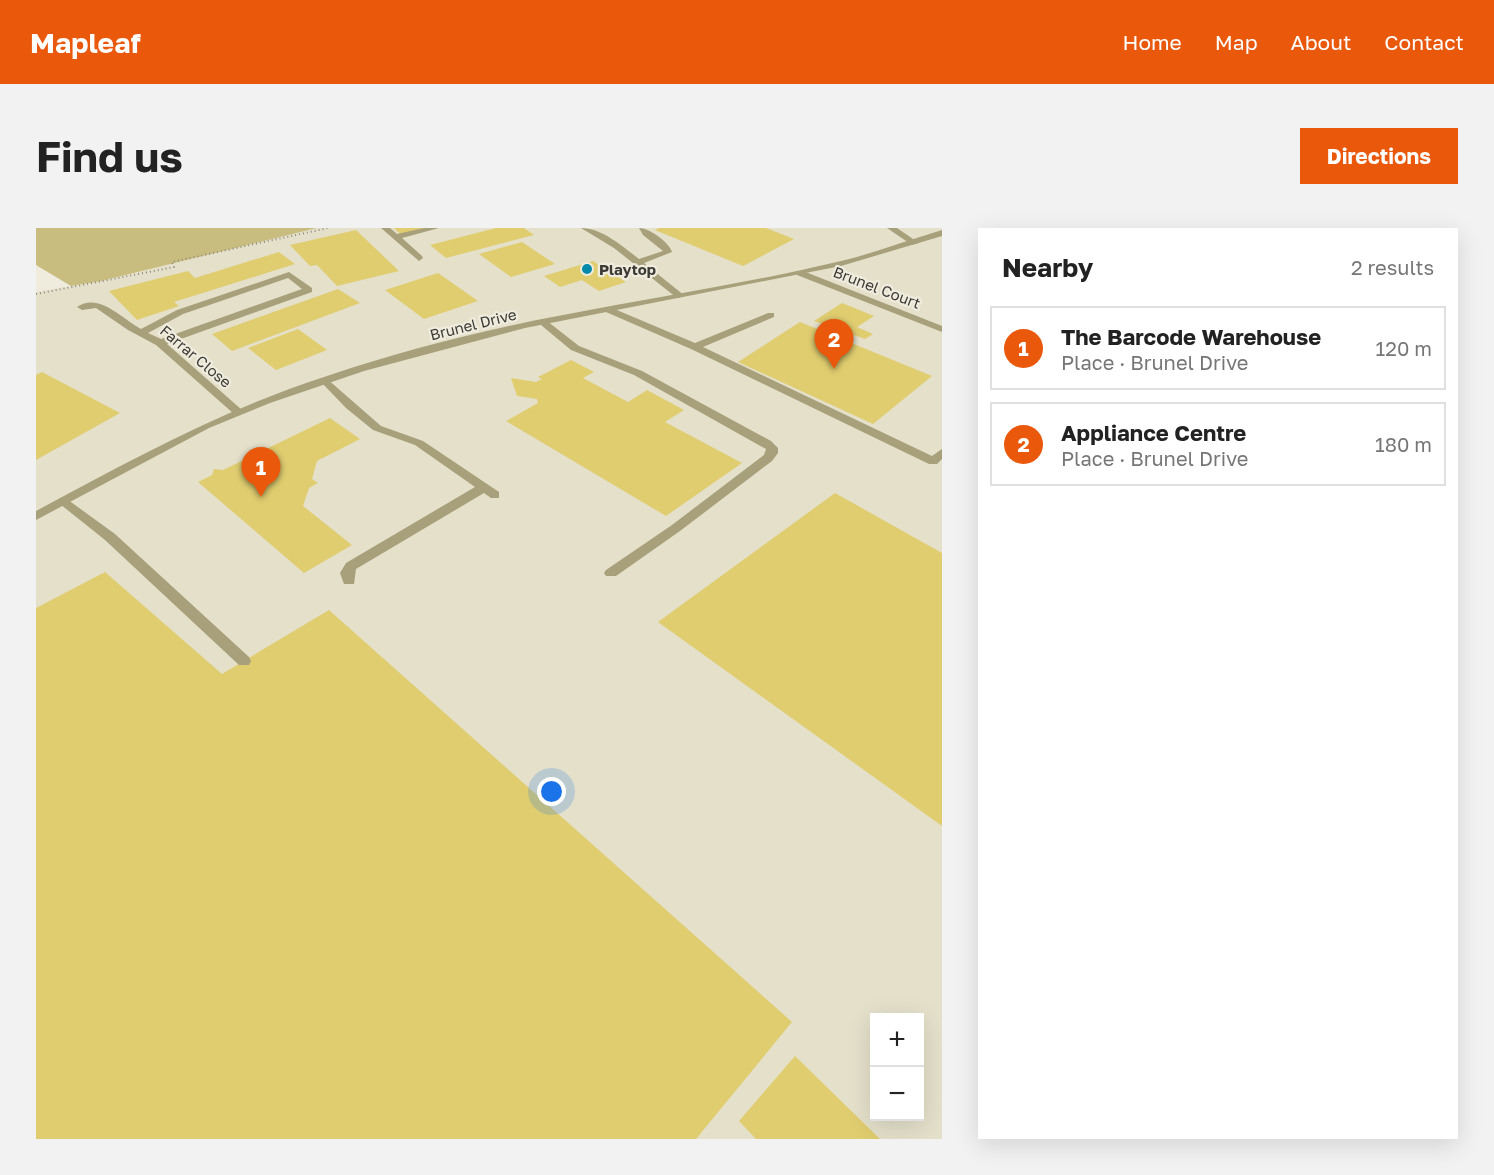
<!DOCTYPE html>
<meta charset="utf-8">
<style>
body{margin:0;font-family:"Golos Text",sans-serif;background:#f2f2f2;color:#222}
.controls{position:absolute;right:18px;bottom:18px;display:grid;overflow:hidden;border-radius:0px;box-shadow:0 6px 24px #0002}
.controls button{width:54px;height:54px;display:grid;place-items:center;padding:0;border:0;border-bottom:2px solid #e0e0e0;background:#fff;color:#222;font:30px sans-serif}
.you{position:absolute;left:516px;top:564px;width:21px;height:21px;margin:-15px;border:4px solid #fff;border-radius:50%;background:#1a73e8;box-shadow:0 0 0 9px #1a73e833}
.badge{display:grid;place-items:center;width:39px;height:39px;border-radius:50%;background:#ea580c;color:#fff;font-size:20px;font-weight:700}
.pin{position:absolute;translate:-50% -50px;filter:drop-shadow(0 2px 3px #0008)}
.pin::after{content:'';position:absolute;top:32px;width:21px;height:18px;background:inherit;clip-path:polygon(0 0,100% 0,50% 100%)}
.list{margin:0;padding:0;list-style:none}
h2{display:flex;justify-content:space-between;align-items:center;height:78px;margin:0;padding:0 24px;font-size:26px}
h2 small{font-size:20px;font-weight:400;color:#767676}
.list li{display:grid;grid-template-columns:39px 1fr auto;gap:18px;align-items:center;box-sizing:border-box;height:84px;margin:0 12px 12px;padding:0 12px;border:2px solid #e0e0e0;border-radius:0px}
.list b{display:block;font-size:22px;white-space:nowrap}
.list p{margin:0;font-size:20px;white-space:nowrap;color:#767676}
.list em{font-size:20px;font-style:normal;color:#767676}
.map{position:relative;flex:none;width:906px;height:911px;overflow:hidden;border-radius:0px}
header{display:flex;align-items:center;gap:36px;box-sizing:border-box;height:84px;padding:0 30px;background:#ea580c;color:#fff}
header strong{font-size:28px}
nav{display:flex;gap:33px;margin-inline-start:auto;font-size:21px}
.intro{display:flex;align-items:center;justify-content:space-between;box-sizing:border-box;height:144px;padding:0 36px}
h1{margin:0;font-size:42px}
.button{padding:15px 27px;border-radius:0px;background:#ea580c;color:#fff;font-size:21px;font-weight:700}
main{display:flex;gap:36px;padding:0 36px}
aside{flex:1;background:#fff;border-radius:0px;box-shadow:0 6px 24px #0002}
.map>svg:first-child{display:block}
</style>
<header>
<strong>Mapleaf</strong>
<nav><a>Home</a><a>Map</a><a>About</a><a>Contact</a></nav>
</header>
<div class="intro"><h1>Find us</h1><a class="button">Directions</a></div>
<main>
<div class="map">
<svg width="906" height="911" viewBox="0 0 906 911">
<rect width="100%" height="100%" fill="#efecde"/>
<path fill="#e4e0ca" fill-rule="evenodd" d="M281,0h625v911h-906v-847l65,-11zM838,790h46v98h-46z"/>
<path fill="#c9bc7f" d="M0,0h281l-216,53 -30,5 -35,-21z"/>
<g fill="#e0cd70">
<path d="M358,0h31l-24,7z"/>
<path d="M460,0h28l10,7 -88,23 -16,-13z"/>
<path d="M623,0h107l28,11 -51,27 -88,-36z"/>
<path d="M320,2l43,41 -62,15 -20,-21 -7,1 -20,-21z"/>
<path d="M486,14l33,22 -44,13 -32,-23z"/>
<path d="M243,24l16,12 -121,38 5,4 -42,14 -28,-29 79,-20 7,7z"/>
<path d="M557,33l33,21 -27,9 -17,-11 -22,7 -16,-11z"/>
<path d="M402,45l40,28 -54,18 -39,-29z"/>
<path d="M302,61l22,14 -128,48 -20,-17z"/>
<path d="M806,75l32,13 -17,11 16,7 -8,5 -51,-18z"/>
<path d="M764,94l132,54 -59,48 -135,-62z"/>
<path d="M262,101l29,21 -51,20 -28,-22z"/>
<path d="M535,132l23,12 -11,6 45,24 19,-12 37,20 -19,12 77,41 -76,53 -160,-95 32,-18 -1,-4 -20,-3 -6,-18 25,4 6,-3 -4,-2z"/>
<path d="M6,144l78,41 -84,47v-85z"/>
<path d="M294,190l30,21 -43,22 -5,18 6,4 -9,5 -6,18 49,39 -48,28 -106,-91 14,-7 2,-6 9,1z"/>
<path d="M799,265l107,60v273l-284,-204z"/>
<path d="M69,344l117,102 107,-64 463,412 -96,117h-660v-531z"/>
<path d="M759,828l85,83h-124l-17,-18z"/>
</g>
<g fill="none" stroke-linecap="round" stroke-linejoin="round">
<path stroke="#8e8b82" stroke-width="2" stroke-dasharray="1 3" stroke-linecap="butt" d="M0,66l138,-27 -2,-5 156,-34"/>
<g fill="#a8a07b" fill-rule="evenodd">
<path d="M345,0h9l7,6 27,-6h15l-37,10 20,18 1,2 -4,3z"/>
<path d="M545,0c21,0 41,18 58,31l24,-8 -20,-16 -4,-7c10,0 30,14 33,24l-28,11 41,33 -8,2 -63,-50z"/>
<path d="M851,0h10l22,15 -7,2z"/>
<path d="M761,43h6l139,55v6l-145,-57z"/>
<path d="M253,44l23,16v4l-145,52 75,66 2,2 -6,3 -4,-1 -78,-69 -28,-15 -32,-22 -14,2 -5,-3c22,-15 45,12 64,22l36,-19zM252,50l14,11 -141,50 -13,-6 35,-19z"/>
<path d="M570,80h6l83,35 73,-30h6v4l-71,30 229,109 10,-7v10l-5,5h-8l-238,-115 -85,-37z"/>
<path d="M505,93h6l32,25 63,25 129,70 7,7v5l-6,8 -92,70 -64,45h-10l-2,-3 2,-3 66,-45 92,-70 2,-6 -132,-74 -63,-25 -30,-25z"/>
<path d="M290,150l55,48 42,15 76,51v6h-8l-7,-5 -128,76 -2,15h-10l-4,-11 6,-10 129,-76 -60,-42 -42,-15 -27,-22 -24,-25v-4z"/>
<path d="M28,269l51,37 134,123 2,4 -2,4h-10l-134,-125 -45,-36 -2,-3 2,-3z"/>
</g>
<path fill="#a8a07b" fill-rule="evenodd" d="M906,2v6l-101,30 -316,62 -161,43 -94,32 -61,25 -173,92v-9c97,-52 186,-101 291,-135 77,-26 156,-46 236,-61 93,-18 186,-32 278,-54 34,-8 67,-21 101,-31z"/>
</g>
<circle fill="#028aaa" stroke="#efecde" stroke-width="2" cx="551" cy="41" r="6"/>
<g text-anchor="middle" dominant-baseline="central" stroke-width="4.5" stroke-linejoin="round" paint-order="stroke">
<g font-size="15" font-weight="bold" fill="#3d3b36" stroke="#efecde" text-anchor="start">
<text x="563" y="41">Playtop</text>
</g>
<g font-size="15" fill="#3d3b36" stroke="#efecde">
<text transform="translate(841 59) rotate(21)">Brunel Court</text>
<text transform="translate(437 96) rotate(-14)">Brunel Drive</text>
<text transform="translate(160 128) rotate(40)">Farrar Close</text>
</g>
</g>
</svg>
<div class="controls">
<button>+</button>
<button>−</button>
</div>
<div class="you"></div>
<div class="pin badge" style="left:225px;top:269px">1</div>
<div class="pin badge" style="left:798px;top:141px">2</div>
</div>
<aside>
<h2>Nearby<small>2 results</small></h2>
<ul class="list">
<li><span class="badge">1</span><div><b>The Barcode Warehouse</b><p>Place · Brunel Drive</p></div><em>120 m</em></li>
<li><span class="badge">2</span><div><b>Appliance Centre</b><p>Place · Brunel Drive</p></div><em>180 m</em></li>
</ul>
</aside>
</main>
